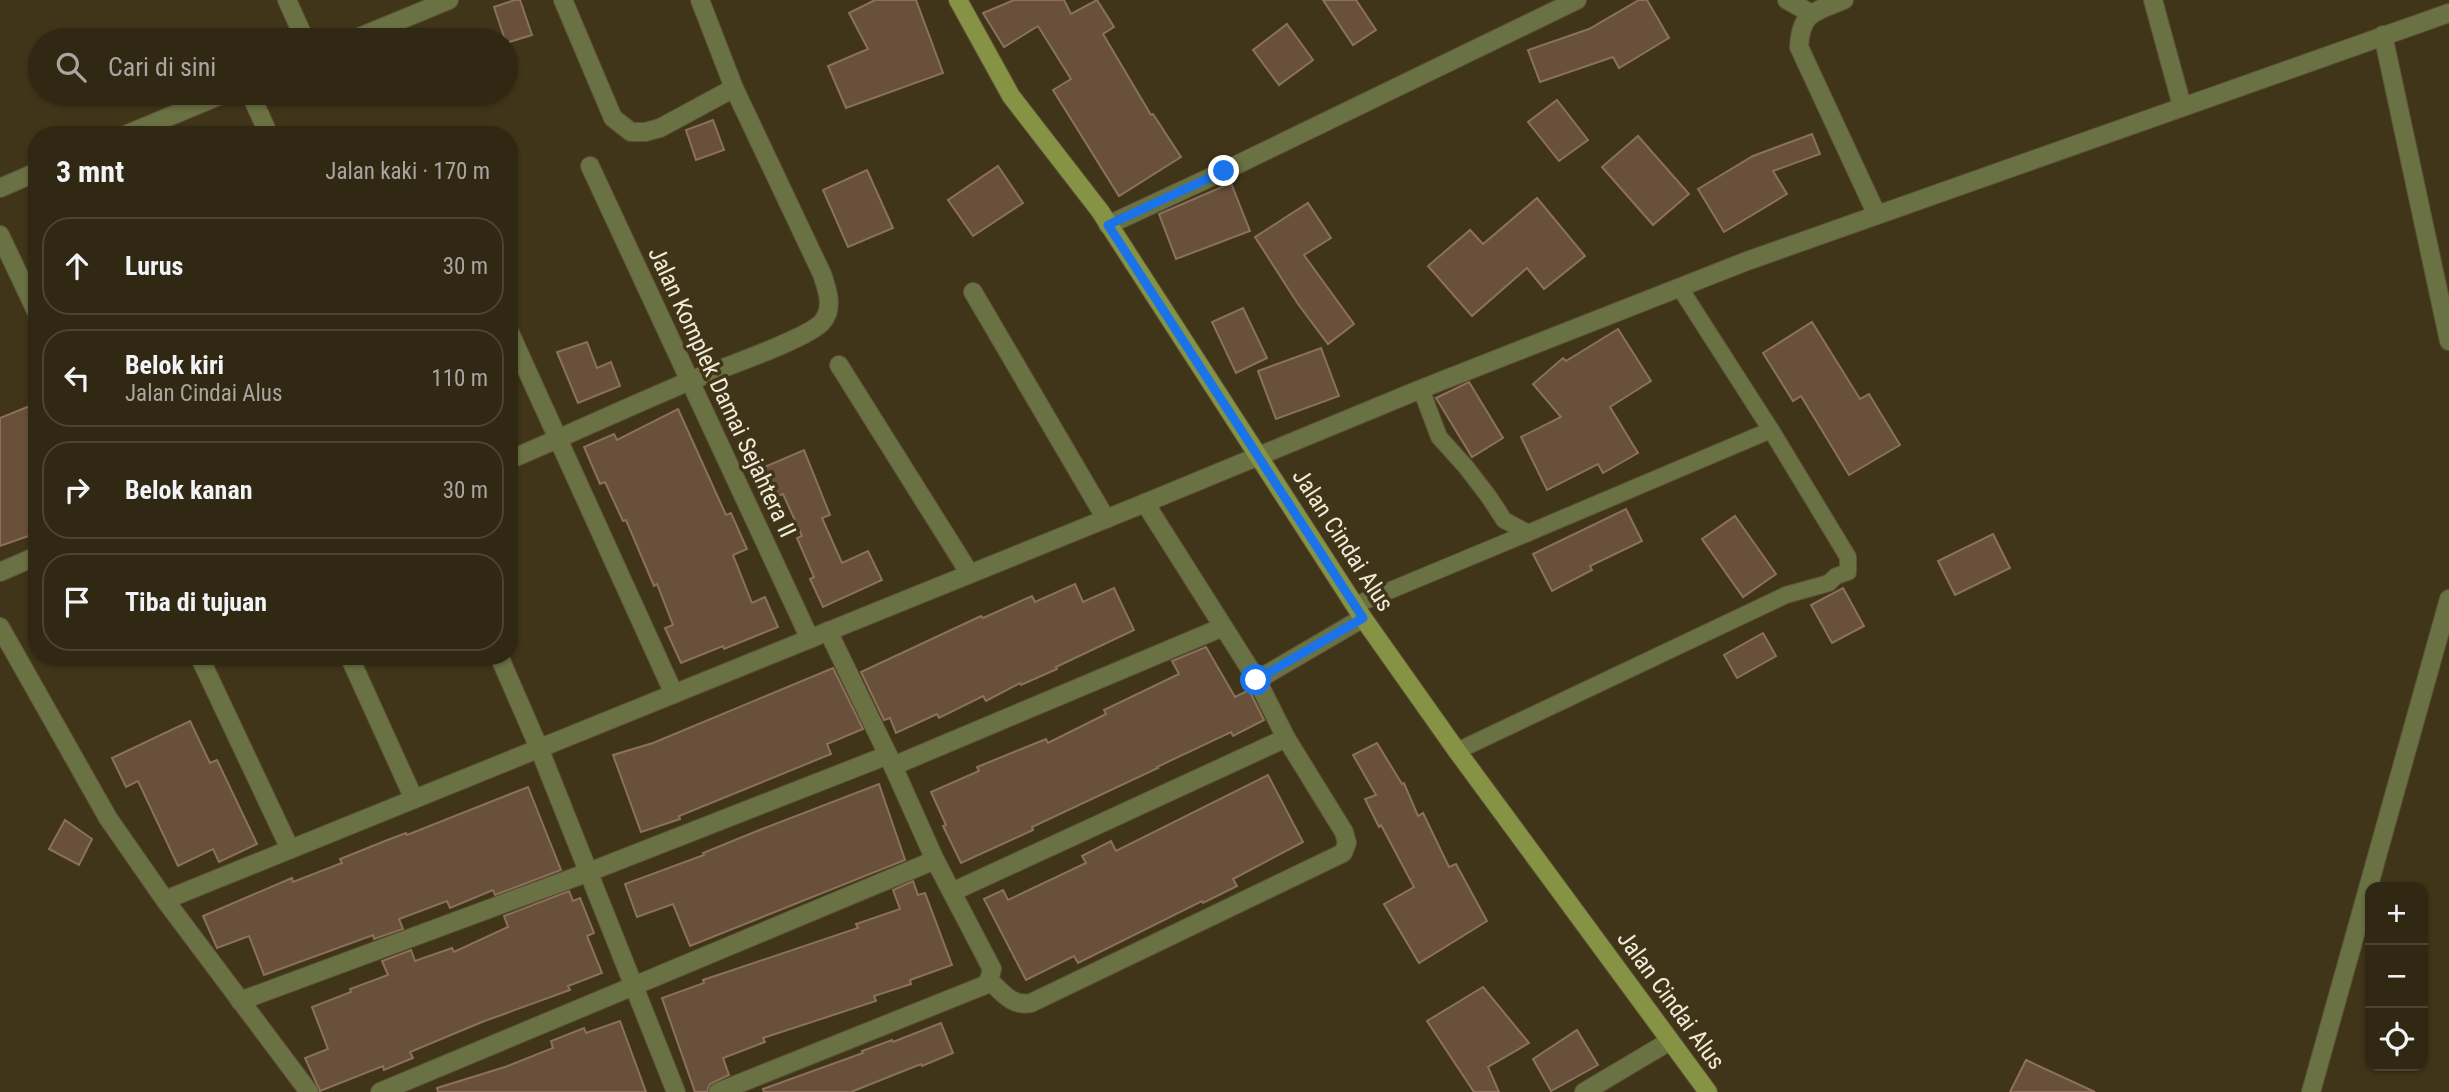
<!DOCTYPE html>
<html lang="id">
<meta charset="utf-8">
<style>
body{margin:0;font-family:"Roboto Condensed",sans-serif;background:#3c3421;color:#f1f3f6}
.controls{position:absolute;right:21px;bottom:21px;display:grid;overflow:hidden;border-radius:14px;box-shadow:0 2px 5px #0004}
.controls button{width:63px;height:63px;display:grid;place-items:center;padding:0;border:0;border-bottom:2px solid #4b4433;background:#302813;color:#f1f3f6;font:35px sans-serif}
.stop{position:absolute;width:21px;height:21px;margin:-16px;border:5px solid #1a73e8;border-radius:50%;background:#fff}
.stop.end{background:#1a73e8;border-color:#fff;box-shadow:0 2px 7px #0008}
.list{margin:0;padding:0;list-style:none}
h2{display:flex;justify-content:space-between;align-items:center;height:91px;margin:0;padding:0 28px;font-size:30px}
h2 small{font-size:23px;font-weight:400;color:#a8a6a0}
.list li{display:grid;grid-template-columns:46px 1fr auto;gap:21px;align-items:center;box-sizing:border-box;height:98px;margin:0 14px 14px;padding:0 14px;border:2px solid #4b4433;border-radius:28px}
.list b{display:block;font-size:26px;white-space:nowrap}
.list p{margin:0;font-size:23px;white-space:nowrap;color:#a8a6a0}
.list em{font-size:23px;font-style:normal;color:#a8a6a0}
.icon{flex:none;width:38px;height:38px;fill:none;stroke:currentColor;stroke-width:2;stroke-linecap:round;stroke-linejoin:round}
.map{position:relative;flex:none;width:2449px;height:1092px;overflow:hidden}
.search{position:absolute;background:#302813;box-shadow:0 2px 5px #0004;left:28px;top:28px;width:490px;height:77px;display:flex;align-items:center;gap:18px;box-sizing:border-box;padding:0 24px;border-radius:38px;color:#a8a6a0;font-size:26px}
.panel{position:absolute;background:#302813;box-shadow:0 2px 5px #0004;left:28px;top:126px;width:490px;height:539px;border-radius:28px}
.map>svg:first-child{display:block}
</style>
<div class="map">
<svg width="2449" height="1092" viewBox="0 0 2449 1092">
<rect width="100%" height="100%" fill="#403519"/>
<g fill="#69503b" stroke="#8b715b" stroke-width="2">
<path d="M515,0h5l12,35 -26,8 -12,-36z"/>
<path d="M875,0h41l27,73 -97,35 -18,-42 40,-17 -19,-36z"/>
<path d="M1014,0h50l7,14 26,-14 17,27 -11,7 48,81 2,-1 28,43 -62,39 -66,-106 18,-11 -33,-53 -34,21 -21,-34z"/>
<path d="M1323,0h33l20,30 -23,15z"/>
<path d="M1639,0h8l22,38 -50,30 -6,-11 -73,25 -12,-32 61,-21z"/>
<path d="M1287,24l26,36 -34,25 -26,-35z"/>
<path d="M1557,100l31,40 -29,21 -31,-39z"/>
<path d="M713,120l11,30 -28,10 -10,-30z"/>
<path d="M1812,134l8,20 -47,17 14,23 -63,38 -26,-43 55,-33z"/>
<path d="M1638,136l51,58 -36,31 -51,-58z"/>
<path d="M998,166l25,37 -50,33 -25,-36z"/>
<path d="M867,170l26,58 -45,19 -25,-57z"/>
<path d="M1231,183l19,48 -74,28 -17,-45z"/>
<path d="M1537,198l48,58 -41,33 -17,-21 -55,48 -44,-50 42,-36 13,14z"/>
<path d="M1308,203l23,35 -27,17 50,69 -26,20 -30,-40 -43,-67z"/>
<path d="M1243,308l24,50 -31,15 -24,-51z"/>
<path d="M1812,322l48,77 9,-5 31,51 -51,30 -48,-79 -8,5 -30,-48z"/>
<path d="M1618,329l33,52 -41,26 28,46 -35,20 -5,-9 -51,26 -26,-53 40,-20 -28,-33 30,-26 3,3z"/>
<path d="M587,342l10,26 14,-6 9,24 -42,17 -21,-51z"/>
<path d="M1321,348l18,48 -63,23 -18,-48z"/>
<path d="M1469,382l34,56 -31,19 -36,-59z"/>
<path d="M37,403v130l-37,13v-128z"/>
<path d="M678,409l48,106 5,-2 16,36 -14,6 19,48 13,-6 13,30 -54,22 -1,-3 -42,17 -16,-35 8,-3 -16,-41 -3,2 -28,-66 -3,1 -18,-39 -5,2 -16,-37 30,-13 3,6z"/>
<path d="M804,450l26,65 -8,3 20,45 26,-12 14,29 -59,27 -13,-28 4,-2 -17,-39 5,-2 -19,-42 -11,4 -12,-29z"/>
<path d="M1626,509l16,32 -52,25 2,4 -40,21 -19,-37z"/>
<path d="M1735,516l41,58 -33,23 -41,-58z"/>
<path d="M1993,534l17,34 -55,27 -17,-34z"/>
<path d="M1075,584l8,18 31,-14 20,42 -78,37 1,2 -36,16 -1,-2 -34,18 -3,-5 -44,22 -2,-4 -41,19 -6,-15 -6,2 -23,-48 120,-56 2,2 49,-22 3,6z"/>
<path d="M1843,588l21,38 -32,17 -21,-38z"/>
<path d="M1763,633l13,23 -39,22 -13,-23z"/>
<path d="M1206,647l29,50 14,-7 15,30 -31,16 -2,-4 -74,35 1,1 -126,59 1,3 -72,33 -18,-37 3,-1 -15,-33 48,-21 -2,-4 69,-28 2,4 58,-29 -2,-4 75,-36 -7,-13z"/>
<path d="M833,668l30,61 -36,15 4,10 -152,62 1,3 -39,13 -28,-77 40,-12z"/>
<path d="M190,721l20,42 7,-3 40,84 -38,18 -6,-13 -35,17 -40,-85 -12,6 -14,-29z"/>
<path d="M1377,743l25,41 2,-1 14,33 5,-3 26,54 7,-3 31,57 -68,42 -35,-59 30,-17 -33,-62 -2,2 -14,-28 11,-4 -23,-40z"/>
<path d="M1268,775l35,67 -70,37 4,7 -34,17 -1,-2 -124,62 -4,-7 -48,24 -42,-81 19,-9 5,10 78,-37 -4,-7 29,-15 5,10z"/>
<path d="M879,784l26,76 -215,86 -17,-42 -36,13 -12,-33 79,-29 -1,-2 59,-24z"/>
<path d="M528,787l33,83 -66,25 -2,-5 -43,18 -3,-7 -48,18 4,10 -29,10 -1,-4 -109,40 -15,-39 -32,12 -14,-32 89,-38 1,4 49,-19 -2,-4 45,-18 21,-8 1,2z"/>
<path d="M65,820l27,19 -13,26 -30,-16z"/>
<path d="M913,881l5,14 7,-2 27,72 -42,15 1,4 -37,12 2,5 -113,37 2,4 -42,16 6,17 -19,9 -3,8h-12l-33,-94 42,-15 -1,-3 155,-52 -2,-4 44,-15 -7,-19z"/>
<path d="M569,891l4,10 7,-3 14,35 -7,3 15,37 -34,13 2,4 -88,32 -72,30 3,6 -29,12 -1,-4 -63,25 -15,-33 23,-9 -16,-42 39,-15 -1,-3 38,-14 -6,-14 29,-11 4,11 37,-13 2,4 54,-25 -4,-11z"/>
<path d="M1483,987l46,56 -41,24 11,25h-25l-47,-71z"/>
<path d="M620,1021l26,71h-208l-1,-4 68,-21 48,-19 -2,-7 33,-13 2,5z"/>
<path d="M941,1023l12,30 -31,13 -1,-2 -70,28h-87l-1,-3 100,-36 -1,-2 30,-11 1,2z"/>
<path d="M1577,1030l21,35 -47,26 -18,-32z"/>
<path d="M2026,1060l69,32h-85z"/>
</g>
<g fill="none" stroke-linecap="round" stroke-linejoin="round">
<g stroke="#5c5238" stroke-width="18">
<g id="lane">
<path d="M1421,389l18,48 27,30 23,30 15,23 24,13 243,-103"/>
<path d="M1355,605l173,-72"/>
<path d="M1457,751l329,-156 43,-12 7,-7 12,-4v-15l-77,-127 -91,-142"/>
</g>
</g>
<g stroke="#5c5238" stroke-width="20">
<g id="street">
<path d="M287,0l18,40"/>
<path d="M563,0l50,118 18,14h14l15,-4 74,-40"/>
<path d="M1787,0l23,13"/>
<path d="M1844,0c-30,12 -43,12 -45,47l78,168"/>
<path d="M2153,0l29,106"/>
<path d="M2383,35l66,306"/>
<path d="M352,40l97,-40"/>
<path d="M250,93l19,42"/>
<path d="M125,135l101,-42"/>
<path d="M590,166l220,473"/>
<path d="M0,188l37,-16"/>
<path d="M1108,225l116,-54 353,-171"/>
<path d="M0,235l37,78"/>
<path d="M973,292l133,227"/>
<path d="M509,331l165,363"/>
<path d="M839,365l131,209"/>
<path d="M509,460c61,-26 121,-54 183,-80 24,-10 119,-42 131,-59 11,-14 4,-32 -1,-47l-88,-186 -34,-88"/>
<path d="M1145,503l112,177"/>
<path d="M0,572l37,-16"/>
<path d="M0,627l108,191 57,82 144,192"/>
<path d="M199,656l91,193"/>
<path d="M349,656l65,143"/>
<path d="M499,656l40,92 137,344"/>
<path d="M893,766l330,-139"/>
<path d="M952,892l334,-154 -29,-58 106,-62"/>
<path d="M165,900l980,-397 276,-114 326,-128 702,-248"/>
<path d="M989,980c13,12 23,27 42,23l312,-150 4,-10 -3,-11 -58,-94"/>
<path d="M240,1001l349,-129 299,-117"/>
<path d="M380,1092l555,-232"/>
<path d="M718,1092l267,-107 4,-5 3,-11 -57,-109 -47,-105 -60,-124"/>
<path d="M1584,1092l86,-51"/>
<path d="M2311,1092l138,-493"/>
</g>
</g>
<g stroke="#5c5238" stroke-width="20">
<path id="secondary" d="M958,0l53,96 89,115 263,407 94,133 251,341"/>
</g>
<use href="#lane" stroke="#6a7243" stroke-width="16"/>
<use href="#street" stroke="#6a7243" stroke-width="18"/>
<use href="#secondary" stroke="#869344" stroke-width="18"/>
</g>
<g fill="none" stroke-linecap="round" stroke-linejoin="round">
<path stroke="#1a73e8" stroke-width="9" d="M1224,171l-116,54 255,393 -107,62"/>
</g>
<g text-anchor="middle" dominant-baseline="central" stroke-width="7" stroke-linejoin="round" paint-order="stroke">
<g font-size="24" fill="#f1ebda" stroke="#403519">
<text transform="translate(722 392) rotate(65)">Jalan Komplek Damai Sejahtera II</text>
<text transform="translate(1343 540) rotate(57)">Jalan Cindai Alus</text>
<text transform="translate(1671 1000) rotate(54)">Jalan Cindai Alus</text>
</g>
</g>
</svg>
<div class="controls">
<button>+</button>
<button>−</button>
<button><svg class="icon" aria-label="locate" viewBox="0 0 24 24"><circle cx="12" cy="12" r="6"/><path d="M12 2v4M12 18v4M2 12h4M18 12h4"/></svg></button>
</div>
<div class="stop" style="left:1256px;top:680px"></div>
<div class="stop end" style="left:1224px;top:171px"></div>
<div class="search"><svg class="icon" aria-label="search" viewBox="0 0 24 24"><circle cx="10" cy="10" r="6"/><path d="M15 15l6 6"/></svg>Cari di sini</div>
<section class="panel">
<h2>3 mnt<small>Jalan kaki · 170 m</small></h2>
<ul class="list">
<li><svg class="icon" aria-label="ahead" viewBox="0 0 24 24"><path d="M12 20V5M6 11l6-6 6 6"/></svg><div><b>Lurus</b></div><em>30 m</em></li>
<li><svg class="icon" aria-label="left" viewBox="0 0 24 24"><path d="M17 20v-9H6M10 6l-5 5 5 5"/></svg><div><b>Belok kiri</b><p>Jalan Cindai Alus</p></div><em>110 m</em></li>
<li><svg class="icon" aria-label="right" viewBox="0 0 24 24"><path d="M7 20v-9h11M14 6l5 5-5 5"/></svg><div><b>Belok kanan</b></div><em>30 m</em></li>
<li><svg class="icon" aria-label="arrive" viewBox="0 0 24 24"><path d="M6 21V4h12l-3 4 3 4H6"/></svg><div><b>Tiba di tujuan</b></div></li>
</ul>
</section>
</div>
